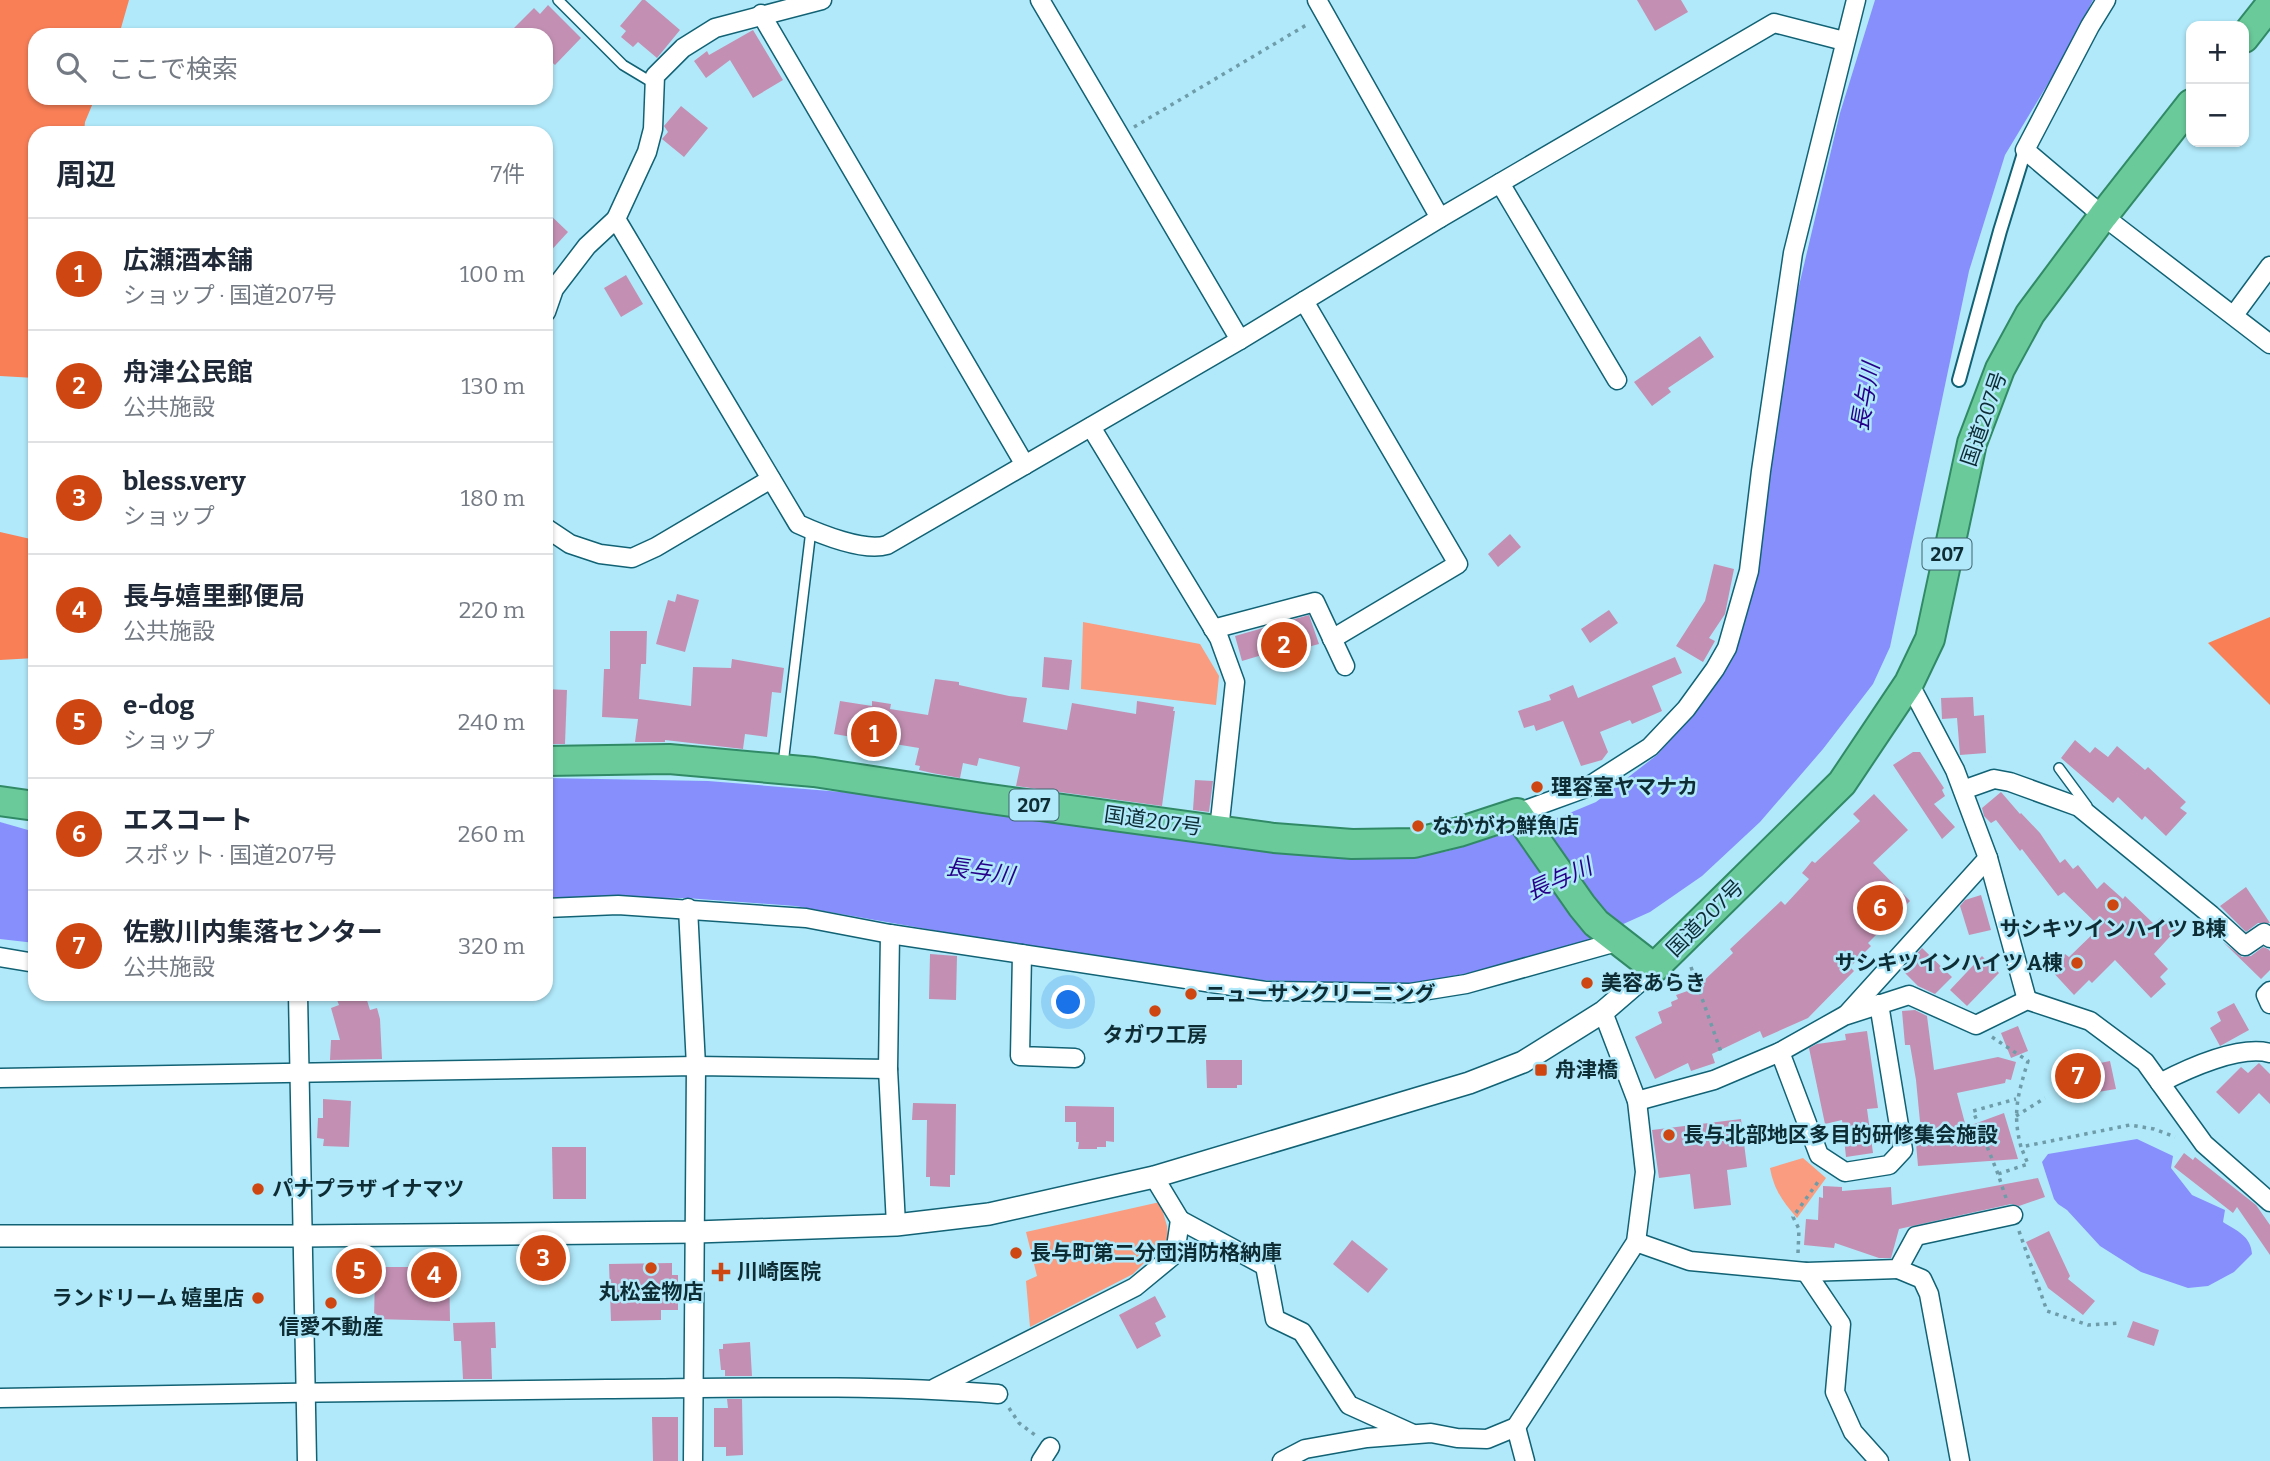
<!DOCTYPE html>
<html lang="ja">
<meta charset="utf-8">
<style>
body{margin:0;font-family:Bitter,"Noto Sans JP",serif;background:#f6f6f7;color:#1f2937}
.controls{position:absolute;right:21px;top:21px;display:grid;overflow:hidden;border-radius:14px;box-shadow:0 2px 5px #0004}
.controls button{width:63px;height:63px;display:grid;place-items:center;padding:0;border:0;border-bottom:2px solid #e0e1e3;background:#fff;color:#1f2937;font:35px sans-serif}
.you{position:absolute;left:1069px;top:1003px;width:24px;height:24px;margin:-18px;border:5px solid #fff;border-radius:50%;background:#1a73e8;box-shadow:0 0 0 10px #1a73e833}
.badge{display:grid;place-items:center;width:46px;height:46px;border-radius:50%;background:#ce4712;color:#fff;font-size:23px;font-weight:700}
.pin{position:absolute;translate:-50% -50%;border:4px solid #fff;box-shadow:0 2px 7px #0006}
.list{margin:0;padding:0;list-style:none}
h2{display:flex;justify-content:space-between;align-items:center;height:91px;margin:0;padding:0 28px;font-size:30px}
h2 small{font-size:23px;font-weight:400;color:#747a83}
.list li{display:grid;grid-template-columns:46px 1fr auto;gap:21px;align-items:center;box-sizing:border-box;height:112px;padding:0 28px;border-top:2px solid #e0e1e3}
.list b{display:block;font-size:26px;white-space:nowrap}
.list p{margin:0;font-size:23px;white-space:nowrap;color:#747a83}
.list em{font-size:23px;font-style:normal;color:#747a83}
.icon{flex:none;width:38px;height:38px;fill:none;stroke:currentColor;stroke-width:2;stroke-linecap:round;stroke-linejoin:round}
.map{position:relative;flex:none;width:2270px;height:1461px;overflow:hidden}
.search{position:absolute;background:#fff;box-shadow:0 2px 5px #0004;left:28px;top:28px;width:525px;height:77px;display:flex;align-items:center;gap:18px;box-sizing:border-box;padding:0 24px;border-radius:21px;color:#747a83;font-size:26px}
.panel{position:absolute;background:#fff;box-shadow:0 2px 5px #0004;left:28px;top:126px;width:525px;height:875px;border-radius:21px}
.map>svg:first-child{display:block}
</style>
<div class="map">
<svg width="2270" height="1461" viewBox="0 0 2270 1461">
<rect width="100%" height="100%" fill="#b1e9fa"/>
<g fill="#f99c7f">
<path d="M1083,622l117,22 19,32 -3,29 -135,-16z"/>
<path d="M1803,1158l23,20 -29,40c-14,-16 -23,-28 -27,-50z"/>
<path d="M1160,1202l7,24 1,13 -35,35 -103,53 -4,-46 11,-5 -11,-44z"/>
</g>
<g fill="#f97f57">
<path d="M0,0h129l-10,35h-84v63h60l-10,24 -1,11h-49v245l-35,-2z"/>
<path d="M0,532l35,8v118l-35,2z"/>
<path d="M2270,617v88l-62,-62z"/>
</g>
<g fill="#878ffc">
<path d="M1875,0h218l-35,67 -53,88 -36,116 -79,376 -17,37 -50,65 -63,73 -58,54 -52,36 -69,31 -97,27 -77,15 -145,-5 -170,-22 -297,-52 -109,-8 -140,-1v-119l162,3 146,12 491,65h67l36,-7 112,-34 36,-15 61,-47 37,-41 39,-61 15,-44 31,-239 61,-257z"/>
<path d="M0,822l35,10v111l-35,-4z"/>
<path d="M2137,1139l36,17 -2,12 21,27 33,15 -2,12c14,9 28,14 29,32l-18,18 -26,14 -20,2 -47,-16 -41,-26 -33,-36 -9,-6 -4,-5 -12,-37 6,-8z"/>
</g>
<g fill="#c390b3">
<path d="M642,0h3l35,30 -23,28 -19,-16 -5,5 -12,-10 5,-6 -6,-5z"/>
<path d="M1637,0h44l7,12 -33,19z"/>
<path d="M548,5l33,33 -26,27 -9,-8v-22h-39l27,-27 6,6z"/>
<path d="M753,30l30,50 -30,18 -23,-38 -24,18 -12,-17 13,-10 2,4z"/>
<path d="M681,106l27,22 -24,29 -22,-18 6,-7 -4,-6z"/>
<path d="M546,211l22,21 -22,24z"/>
<path d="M626,275l17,29 -22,13 -17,-29z"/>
<path d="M1700,336l14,21 -46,31 3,4 -19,14 -18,-24z"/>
<path d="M1510,534l11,13 -23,20 -10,-13z"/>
<path d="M1714,564l20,5 -9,45 -16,24 6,3 -12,21 -27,-16 29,-45z"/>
<path d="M677,594l22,6 -14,52 -29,-8 12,-44 7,2z"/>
<path d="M1609,610l9,13 -28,20 -9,-14z"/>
<path d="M1309,615l10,29 -22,6 -1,-5 -54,16 -7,-25z"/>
<path d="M610,631h37l-1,33h-5l-2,35 52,7 2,-39 38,1 1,-9 52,9 -3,25 -9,-1 -5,45 -22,-3 -2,15 -78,-9v2h-30l3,-23 -36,-2 2,-48h6z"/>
<path d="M1044,657l28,3 -3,30 -27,-3z"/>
<path d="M1675,657l7,16 -30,13 10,25 -30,13 -2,-4 -30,12 8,20 -6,8 -21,6 -18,-45 -27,10 -2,-6 -10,3 -6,-17 33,-11 -2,-5 24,-10 5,13z"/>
<path d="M935,679l24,3v3l50,11 18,2 -4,24 44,8 5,-27 64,11 1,-13 37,6 -1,4h2l-13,95 -146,-20 4,-19 -41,-9 -2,8 -14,-3 -3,15 -28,-5 -13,-3 1,-4 -5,-1 4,-17 -85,-14 6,-33 32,5v-5l19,3 -1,5 38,6z"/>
<path d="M546,689l21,1 -2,54h-19z"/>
<path d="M1973,697l1,19 10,-1 2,38 -26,2 -3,-37 -15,1 -1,-21z"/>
<path d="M2075,740l15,13 5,-6 13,10 9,-11 28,24 3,-3 38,35 -6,6 7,5 -21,23 -21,-20 -3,4 -24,-23 -5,6 -52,-45z"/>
<path d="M1913,752h7l24,36 -2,2 3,6 -11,8 21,23 -13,12 -49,-74z"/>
<path d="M1195,780l18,1 -4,31 -16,-2z"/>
<path d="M2001,792l19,22 1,-1 19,20 20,30 5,-4 8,10 5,-4 19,24 7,-7 19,17 2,-3 29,28 7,-7 15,13 -22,24 14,15 -8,8 6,7 -15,14 -36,-38 -23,23 -3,-3 -15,15 -24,-26 15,-15 4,3 31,-30 -36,-35 -6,4 -36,-47 -2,2 -24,-31 -5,3 -7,-7 -2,-8z"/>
<path d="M1874,794l34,36 -35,33 37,38 -42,42 3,3 -21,21 4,4 -46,47 -45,20 -3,-7 -48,23 3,9 -24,8 -3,-8 -33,16 -20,-42 27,-14 -4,-11 14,-6 -1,-4 7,-3 -2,-4 20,-7 37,-35 -3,-4 51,-48 4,4 24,-26 -7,-6 10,-12 3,2 45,-42 -7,-7z"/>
<path d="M2246,887l24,36h-12l-12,9 -26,-26z"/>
<path d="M1981,895l10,35 -22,5 -9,-29 5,-6z"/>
<path d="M2223,942l19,15 9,-1 12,-9 5,2 2,2v19l-9,9z"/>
<path d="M1922,948l30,29 -17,17 -17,-8 -14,-14 2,-2 -2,-2z"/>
<path d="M930,954l27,2 -1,44 -27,-1z"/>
<path d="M1982,956l17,17 -32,33 -17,-16z"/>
<path d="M357,994h8l5,16 7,-2 3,11 2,40 -52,1 1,-20h9l-9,-32 8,-3 -2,-5z"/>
<path d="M2234,1003l15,27 -29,16 -10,-18 11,-7 -4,-9z"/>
<path d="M1915,1010l12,6 7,54 64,-13 18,5 -5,18 -5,-1 -1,4 -48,10 9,34 38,-14 14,46 -100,7 -3,-34h6l-5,-52 -6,-35h-5l-3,-34z"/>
<path d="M2018,1026l10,25 -17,7 -10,-25z"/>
<path d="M1867,1031l11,77 -11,1 6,44 -27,4 -4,-37 -17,4 -16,-76 8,-4 29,-4 -1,-6z"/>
<path d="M1206,1060h36v25h-5v3h-30z"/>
<path d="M2110,1061l6,28 -18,3 -8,-27z"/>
<path d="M2259,1063l11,11v30l-11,-11 -20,21 -23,-22 25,-25 7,6z"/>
<path d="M323,1099l28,2 -2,46 -26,-1 1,-7 -7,-1 1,-20h5z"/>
<path d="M913,1103l43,1 -1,71h-5v12l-20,-1v-9h-4l1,-57h-15z"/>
<path d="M1065,1106l49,1v35l-8,-1v6h-9v2h-19l1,-7h-3v-20h-11z"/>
<path d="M1741,1119l6,48 -20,3 4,35 -37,4 -4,-35 -31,4 -7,-48z"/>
<path d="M552,1147h34v52h-33z"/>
<path d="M2184,1153l9,7 2,-3 61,48 14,20v30l-33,-48 -4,6 -59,-46z"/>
<path d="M2038,1178l7,19 -26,9 -8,-2 -112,25 -8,29h-12l-44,-15 -1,5 -30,-3 2,-26 12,1 1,-23 4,1v-12l19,1v4l49,-4 1,18z"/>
<path d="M2049,1231l21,45 -2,3 27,22 -12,14 -35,-27 -22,-46z"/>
<path d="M1352,1240l36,29 -20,24 -35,-29z"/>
<path d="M672,1263v12h6v35h-17v10l-50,1 -2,-57z"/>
<path d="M379,1267h70l1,54 -76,-2 1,-43h4z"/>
<path d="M1155,1296l11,21 -11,6 6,13 -24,13 -18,-34z"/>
<path d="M2133,1321l26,9 -5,16 -27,-9z"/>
<path d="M495,1322l1,26h-5l1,31h-29l-2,-38h-7l-1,-18z"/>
<path d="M750,1342l2,34h-27v-6h-4l-2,-21h4v-5z"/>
<path d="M727,1399h15l1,56 -17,1v-9h-12v-39h14z"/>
<path d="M652,1417h26v44h-25z"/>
</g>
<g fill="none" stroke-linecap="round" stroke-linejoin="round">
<g stroke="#116274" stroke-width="12">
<g id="service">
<path d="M558,0l65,65 30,18"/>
<path d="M783,764l28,-234"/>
<path d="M2059,768l28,38"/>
</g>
</g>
<g stroke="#116274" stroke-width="16">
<path id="pedestrian" d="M1959,380l41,-149 25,-81"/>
</g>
<g stroke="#116274" stroke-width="21">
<g id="minor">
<path d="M1040,0l200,340"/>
<path d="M1317,0l123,218"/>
<path d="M2106,0l-16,26 -65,124 78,66 167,128"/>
<path d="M761,14l264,451"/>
<path d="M1500,183l117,197"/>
<path d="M616,219l182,305c22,10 66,28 89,21l353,-205 200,-122 334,-195 70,18"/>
<path d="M1304,301l154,263 -126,75"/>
<path d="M546,312l8,-23 33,-43 29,-27 31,-67 6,-23 2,-53 28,-28 32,-20 107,-28"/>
<path d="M2234,315l36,-49"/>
<path d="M1091,427l128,211 16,44 -16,148"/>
<path d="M546,528l24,16 30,10 32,4 24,-11 115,-68"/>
<path d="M1213,629l102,-27 30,64"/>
<path d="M1909,683l46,87 33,88 39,142"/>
<path d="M1963,790l31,-11 16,3 69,25 132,108 34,31 19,-13 6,5"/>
<path d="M1517,813l69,-25 64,-41 36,-38 29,-40 12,-21 22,-77 12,-100 32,-218 63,-253"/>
<path d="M546,908l72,-3 188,13 84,16 375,57 145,2 56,-9 154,-43"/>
<path d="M688,908l8,158 -3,395"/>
<path d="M890,934l-2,135 8,156"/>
<path d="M1022,954l-2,102 55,2"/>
<path d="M0,957l35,6"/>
<path d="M2270,991l-4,4 4,9"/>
<path d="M298,994l9,467"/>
<path d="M1847,1014l141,-156"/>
<path d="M1780,1052l39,103 26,17 44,-7 14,-15 -24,-146"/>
<path d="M0,1078l696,-12 192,3"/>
<path d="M2160,1083c27,-14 79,-38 110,-30"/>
<path d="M1637,1101l77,-21 66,-28 64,-36 65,-21 67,30 51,-25 63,21 55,41 59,82 66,58"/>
<path d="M1180,1220l85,46 10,53 27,13 47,73 62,28"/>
<path d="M1636,1242l54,19 116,11 92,-3 18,-33 97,-21"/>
<path d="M1898,1269l24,10 7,15 31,167"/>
<path d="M1806,1272l35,52 -6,68 18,40 26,29"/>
<path d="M935,1388l200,-101 40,-33 5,-34 -26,-43"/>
<path d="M0,1398c202,-4 405,-7 607,-9 130,-1 261,-5 391,5"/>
<path d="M1516,1427l9,34"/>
<path d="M1041,1461l9,-14"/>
<path d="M1282,1461l23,-12 62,-11 64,-5 26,5 30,1 29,-12 120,-185 9,-70 -8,-71 -34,-89"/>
</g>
</g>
<g stroke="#116274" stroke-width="24">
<path id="tertiary" d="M0,1236h302l394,-4 200,-7 93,-11 165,-37 315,-94 54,-21 80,-50 51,-44"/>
</g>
<g stroke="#318a66" stroke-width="32">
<g id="trunk">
<path d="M2244,38l26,-33"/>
<path d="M546,761l123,-2 145,13 169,26 291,40 78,6 62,-1 45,-11 58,-19 65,93 14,17 58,45 188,-185 67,-100 21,-44 42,-196 28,-74 30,-55 73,-98 88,-112"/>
<path d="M0,801l35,5"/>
</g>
</g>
<g stroke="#6e9ca9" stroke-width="3.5" stroke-dasharray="3.5 5" stroke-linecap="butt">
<path d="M1134,127l174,-103"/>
<path d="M1691,967l31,88"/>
<path d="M1992,1037l36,24c-10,33 -16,52 -7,86l109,-22 24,4 21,8"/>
<path d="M2016,1116l29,-18"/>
<path d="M1998,1174l-25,-63 43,-12"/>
<path d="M2006,1198l-8,-24 30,-10 -7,-17"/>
<path d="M2019,1231l28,80 41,14 33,-2"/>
<path d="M1798,1253l1,-24 -6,-12 27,-38"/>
<path d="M1009,1408l10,15 16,12"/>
</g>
<use href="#service" stroke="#fff" stroke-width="9"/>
<use href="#pedestrian" stroke="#fff" stroke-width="12"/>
<use href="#minor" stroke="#fff" stroke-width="18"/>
<use href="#tertiary" stroke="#fff" stroke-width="21"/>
<use href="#trunk" stroke="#6aca9a" stroke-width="28"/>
</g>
<g fill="#ce4712" stroke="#b1e9fa" stroke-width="2.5">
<circle cx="1537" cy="787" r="7"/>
<circle cx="1418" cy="826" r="7"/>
<circle cx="2113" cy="905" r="7"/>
<circle cx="2077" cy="963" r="7"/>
<circle cx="1587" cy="983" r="7"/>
<circle cx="1191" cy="994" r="7"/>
<circle cx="1155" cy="1011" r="7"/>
<rect x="1534" y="1063" width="14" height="14" rx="3.5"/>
<circle cx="1669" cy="1135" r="7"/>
<circle cx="258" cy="1189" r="7"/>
<circle cx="1016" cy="1253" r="7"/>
<circle cx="651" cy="1268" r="7"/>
<path d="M717.5 1261.5h7v7h7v7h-7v7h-7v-7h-7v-7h7z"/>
<circle cx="258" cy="1298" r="7"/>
<circle cx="331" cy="1303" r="7"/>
</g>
<g text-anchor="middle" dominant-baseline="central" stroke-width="5" stroke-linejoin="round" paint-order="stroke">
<g fill="#b1e9fa" stroke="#3e656f" stroke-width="2">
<rect x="1922.5" y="538.5" width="49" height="31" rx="5"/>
<rect x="1009.5" y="789.5" width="49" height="31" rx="5"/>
</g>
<g font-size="19" font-weight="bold" fill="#0d2c34">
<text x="1947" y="554">207</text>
<text x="1034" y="805">207</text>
</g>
<g font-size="21" fill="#0d2c34" stroke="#b1e9fa">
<text transform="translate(1984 419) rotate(-71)">国道207号</text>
<text transform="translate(1153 821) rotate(8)">国道207号</text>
<text transform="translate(1705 918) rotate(-45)">国道207号</text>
</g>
<g font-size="21" font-weight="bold" fill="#0d2c34" stroke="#b1e9fa" text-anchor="start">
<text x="1551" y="787">理容室ヤマナカ</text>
<text x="1432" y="826">なかがわ鮮魚店</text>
<text x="2113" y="929" text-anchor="middle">サシキツインハイツ B棟</text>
<text x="2063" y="963" text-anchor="end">サシキツインハイツ A棟</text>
<text x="1601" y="983">美容あらき</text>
<text x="1205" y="994">ニューサンクリーニング</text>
<text x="1155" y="1035" text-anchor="middle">タガワ工房</text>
<text x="1555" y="1070">舟津橋</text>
<text x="1683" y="1135">長与北部地区多目的研修集会施設</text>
<text x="272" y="1189">パナプラザ イナマツ</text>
<text x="1030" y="1253">長与町第二分団消防格納庫</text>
<text x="737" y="1272">川崎医院</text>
<text x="651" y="1292" text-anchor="middle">丸松金物店</text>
<text x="244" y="1298" text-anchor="end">ランドリーム 嬉里店</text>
<text x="331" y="1327" text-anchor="middle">信愛不動産</text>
</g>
<g font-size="23" font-style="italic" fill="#27008a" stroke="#b1e9fa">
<text transform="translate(1865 397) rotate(-80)">長与川</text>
<text transform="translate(980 871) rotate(8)">長与川</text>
<text transform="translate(1559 879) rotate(-24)">長与川</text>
</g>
</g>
</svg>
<div class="controls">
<button>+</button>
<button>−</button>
</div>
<div class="you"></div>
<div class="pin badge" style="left:874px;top:734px">1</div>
<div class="pin badge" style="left:1284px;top:645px">2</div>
<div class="pin badge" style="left:543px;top:1258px">3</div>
<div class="pin badge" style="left:434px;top:1275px">4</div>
<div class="pin badge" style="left:359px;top:1271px">5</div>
<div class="pin badge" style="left:1880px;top:908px">6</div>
<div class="pin badge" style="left:2078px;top:1076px">7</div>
<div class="search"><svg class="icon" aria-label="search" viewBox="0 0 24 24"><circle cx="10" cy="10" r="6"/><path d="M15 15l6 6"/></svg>ここで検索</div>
<section class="panel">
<h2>周辺<small>7件</small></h2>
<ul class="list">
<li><span class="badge">1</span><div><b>広瀬酒本舗</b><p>ショップ · 国道207号</p></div><em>100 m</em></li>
<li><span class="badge">2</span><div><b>舟津公民館</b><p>公共施設</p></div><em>130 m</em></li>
<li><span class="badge">3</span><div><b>bless.very</b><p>ショップ</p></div><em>180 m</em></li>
<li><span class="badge">4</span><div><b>長与嬉里郵便局</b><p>公共施設</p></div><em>220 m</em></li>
<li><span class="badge">5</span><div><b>e-dog</b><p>ショップ</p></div><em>240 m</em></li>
<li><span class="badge">6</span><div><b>エスコート</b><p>スポット · 国道207号</p></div><em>260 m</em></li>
<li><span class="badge">7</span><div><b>佐敷川内集落センター</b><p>公共施設</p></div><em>320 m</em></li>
</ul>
</section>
</div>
